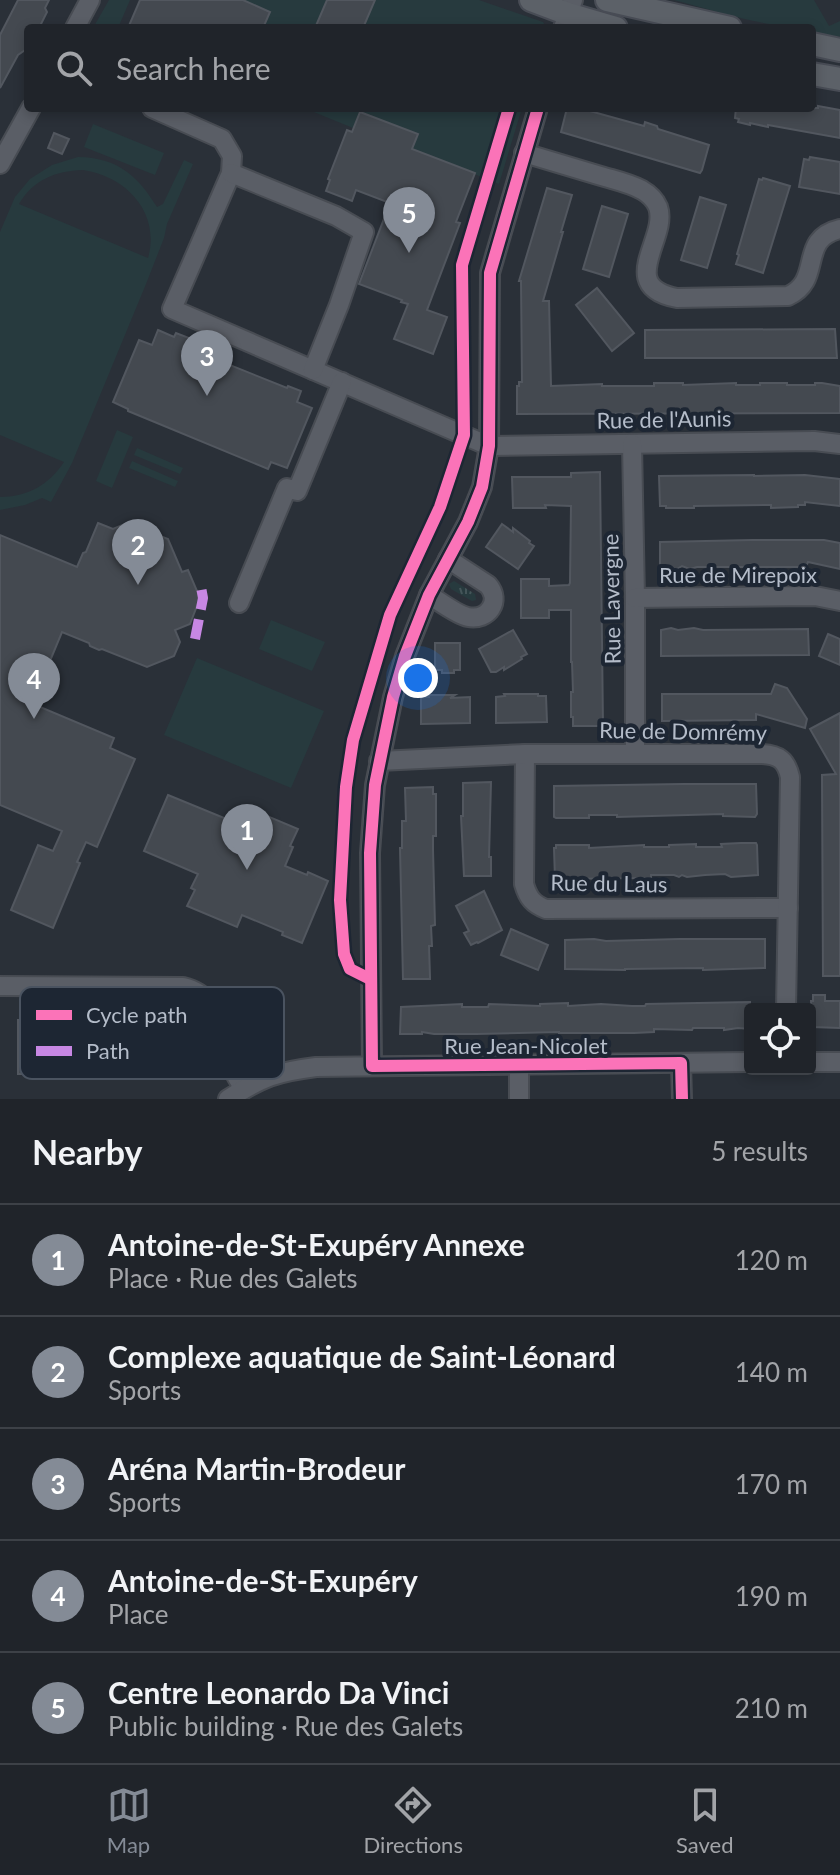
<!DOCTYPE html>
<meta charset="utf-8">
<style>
body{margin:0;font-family:Lato,sans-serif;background:#2d3036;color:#f1f3f6}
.controls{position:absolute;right:24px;bottom:24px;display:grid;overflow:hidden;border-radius:8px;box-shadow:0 4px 12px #0003}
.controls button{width:72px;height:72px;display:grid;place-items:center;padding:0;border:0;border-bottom:2px solid #3d4147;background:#20242a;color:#f1f3f6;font:40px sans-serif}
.you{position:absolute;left:418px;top:678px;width:28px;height:28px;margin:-20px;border:6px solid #fff;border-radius:50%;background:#1a73e8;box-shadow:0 0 0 12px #1a73e833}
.badge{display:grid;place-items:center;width:52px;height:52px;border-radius:50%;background:#848b96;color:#fff;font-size:26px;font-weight:700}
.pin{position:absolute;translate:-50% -66px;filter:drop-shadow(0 2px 4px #0008)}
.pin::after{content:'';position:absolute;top:42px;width:28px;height:24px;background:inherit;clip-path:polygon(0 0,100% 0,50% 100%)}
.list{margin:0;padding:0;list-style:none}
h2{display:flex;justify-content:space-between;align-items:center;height:104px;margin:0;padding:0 32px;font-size:34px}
h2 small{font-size:26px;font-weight:400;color:#a2a4a8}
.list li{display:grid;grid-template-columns:52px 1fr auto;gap:24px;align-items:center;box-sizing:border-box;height:112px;padding:0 32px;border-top:2px solid #3d4147}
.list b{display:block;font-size:30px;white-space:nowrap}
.list p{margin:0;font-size:26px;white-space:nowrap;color:#a2a4a8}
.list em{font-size:26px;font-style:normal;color:#a2a4a8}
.icon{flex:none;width:44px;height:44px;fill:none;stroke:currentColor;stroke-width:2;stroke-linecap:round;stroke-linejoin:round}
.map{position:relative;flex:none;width:840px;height:1099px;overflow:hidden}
.search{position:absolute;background:#20242a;box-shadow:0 4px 12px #0003;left:24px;right:24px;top:24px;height:88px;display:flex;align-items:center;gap:20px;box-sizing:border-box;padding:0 28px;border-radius:8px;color:#a2a4a8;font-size:30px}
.sheet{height:664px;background:#20242a}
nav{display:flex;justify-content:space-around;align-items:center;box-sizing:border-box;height:112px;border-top:2px solid #3d4147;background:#20242a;font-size:22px;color:#a2a4a8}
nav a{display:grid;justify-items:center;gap:4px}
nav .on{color:#848b96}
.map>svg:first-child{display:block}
</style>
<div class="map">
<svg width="840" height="1099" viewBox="0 0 840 1099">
<defs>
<pattern id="grass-tufts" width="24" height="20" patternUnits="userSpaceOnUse" patternTransform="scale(2)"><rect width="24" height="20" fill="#273a3e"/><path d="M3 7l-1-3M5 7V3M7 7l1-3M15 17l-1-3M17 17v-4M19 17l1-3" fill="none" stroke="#445559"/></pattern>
</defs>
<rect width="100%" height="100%" fill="#2a3038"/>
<path fill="url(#grass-tufts)" d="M454,581l21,13 1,6 -4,1 -21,-12 -2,-5z"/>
<g fill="#273a3e" fill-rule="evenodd">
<path d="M109,0h21l-12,28h-25z"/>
<path d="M243,0h236l64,22 3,5 -283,1 7,-16z"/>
<path d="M674,0h140l15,26 11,-5v16l-28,-5v-4c-47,0 -92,-16 -138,-28z"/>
<path d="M304,108h218l-23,76 -87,-35 5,-15 -57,-22 -7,16z"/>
<path d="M93,124l71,29 -9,22 -71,-28z"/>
<path d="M78,157c40,1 59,18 79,50l6,-3 21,-44 9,4 -26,60 -3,14 -18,46 -74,179 -21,39 -9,-4 -17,7 -25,5v-13c27,0 49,-12 64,-35l-64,-27v-203l15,-35 15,-18 22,-14zM83,170c43,6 78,43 65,88l-129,-54c14,-24 36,-33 64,-34z"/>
<path d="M117,430l16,7 -21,51 -16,-7z"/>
<path d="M137,448l46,20 -3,6 -46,-19z"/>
<path d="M132,461l46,20 -3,6 -46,-19z"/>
<path d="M271,620l54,22 -13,29 -53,-22z"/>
<path d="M197,658l127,53 -33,77 -127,-53z"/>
</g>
<g fill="#444950" stroke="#52575f" stroke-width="2">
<path d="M18,0h31l-4,8 2,4 -8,16h-11v20l-10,7 -18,33v-53z"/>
<path d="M140,0h103l27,12 -7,16h-135z"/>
<path d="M327,0h48l-12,28h-48z"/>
<path d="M818,106l22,4v28l-72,-13v2l-18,-4v2l-12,-3 1,-3 -4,-1 1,-10h82z"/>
<path d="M567,108h12l65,18 1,-4 12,4 1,3 51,16 -7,25 -2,3 -139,-41z"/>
<path d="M360,112l58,22 -6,15 63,24 -19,49 4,1 -33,87 20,7 -14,37 -39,-15 14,-35 -7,-2 1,-2 -43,-16 31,-81 -34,-13 -4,11 -26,-10 4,-11 -2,-1 19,-49 5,2z"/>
<path d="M54,133l15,6 -7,15 -14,-6z"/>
<path d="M810,157l30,5v32l-41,-7 5,-28 5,1z"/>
<path d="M763,178l27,8 -27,87 -27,-9 3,-9 -2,-1 9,-31 13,-44 3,1z"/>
<path d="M547,188l25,7 -11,37h2l-20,69h6l2,85 51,-2v2h52v-3h29v2l53,-2v2h24v-2h27v2h28v-2h7l18,3v27l-323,1v-28h2v-4h3l-1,-101h-2z"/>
<path d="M700,197l26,8 -19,63 -26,-8z"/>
<path d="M602,206l26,8 -19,63 -26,-8z"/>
<path d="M597,288l37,45 -22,18 -36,-46z"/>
<path d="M835,329l2,29h-192v-28z"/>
<path d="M158,330l16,7 2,-4 13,5 -4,9 102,41 1,-2 13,5 -4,11 15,6 -25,60 -16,-6 -3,7 -140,-58v-2l-15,-7 26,-62 13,5z"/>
<path d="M600,472l3,254h-30v-9h-2v-25h2l-1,-30h-1v-52h-22v8h-28v-39h28v7l20,-1 1,-2 1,-77 -26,-1 1,3h-33l-1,-31h59v-4z"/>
<path d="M754,475v1l51,-1 35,4v27l-35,-4v3h-7v2l-27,1v-3l-77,1v2h-28v-2h-6l-1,-30z"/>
<path d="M98,523l15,6 14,-6 41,16 14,33 6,-2 12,28 -10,26 -15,6 5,12 -6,14 -27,11 -45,-18 -3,1 -9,-4 -1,-3 -27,-11 -17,41 -11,-4 -13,30 93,39 -4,10 25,11 -38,88 -11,-5 -9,20 3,1 -27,65 -42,-18 27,-65 15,6 9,-20 -62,-26v-270l77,32 6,-14 3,-1z"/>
<path d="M502,524l11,8v-4l17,13 -1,2 5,3 -16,23 -32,-22z"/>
<path d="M752,540h72l16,3v26l-32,-7 -2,5h-109l-7,2 -8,-3 -5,3 -6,1 -11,-3v-25z"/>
<path d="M671,628l7,2 16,-2 9,2 105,-1 1,26 -148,1v-26z"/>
<path d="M513,630l14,24 -6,3 1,2 -18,11v-3l-8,5h-5l-12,-23z"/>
<path d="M828,634l12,5v26l-21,-9z"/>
<path d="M435,643h25v27h-6v3h-12v-3h-7z"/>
<path d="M775,684l12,4 20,31 -2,9 -49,-14v6l-94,1v-27h109z"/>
<path d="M504,694h34v2h8l1,26 -51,1v-26l9,-1z"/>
<path d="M429,695h26l-5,3 20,-1v26l-49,1v-27h8z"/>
<path d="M840,713v263h-17l-1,-201 14,-1 -26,-45z"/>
<path d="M491,782l-2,75h2v19h-27l-3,-60h2v-33z"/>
<path d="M683,784h73l1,30 -2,3 -32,-1v-2l-106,3v-2h-28v3h-33l-2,-1v-31z"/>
<path d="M433,787v7h3v42h-3v14l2,75 -4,1 1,20h-3l1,31v2h-27l-3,-131h2v-27h4l-1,-33z"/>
<path d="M168,795l73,30 7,-17 50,21 -8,17 3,1 -8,19 22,9 1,-3 20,9 -26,62 -20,-8 1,-3 -41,-17 -5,12 -50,-21 8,-16 -4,-2 7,-14 -54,-23z"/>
<path d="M741,843h15l1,2 1,30 -27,2 -6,-3 -20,1 -18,2 -5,-2 -3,2 -5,-2h-23v3l-96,1 -1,-31h2v-3h33v3l55,-3v2h25v-2l27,-1v3h26l-1,-3z"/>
<path d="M484,891l18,39 -24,13 -1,-1 -6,3 -7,-12 5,-2 -13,-25z"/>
<path d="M511,929l37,16 -10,25 -37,-15z"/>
<path d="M594,939l12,2 73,-2h86v29l-62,2v-2l-78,1v1l-60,-1v-29z"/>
<path d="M813,995h12v6h15v27l-28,-1 -1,-26h2z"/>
<path d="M750,1002v27l-12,-1 -14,2v-2h-31l-1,2 -38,-1v3l-20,1h-75v-1l-83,2h-42l-12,-2v2h-22l1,-27 61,-3v3h26l1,-3 51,2v-2l28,-1v3l33,-2 31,2h13l1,-2z"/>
<path d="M112,1019v55h-94v-54z"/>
</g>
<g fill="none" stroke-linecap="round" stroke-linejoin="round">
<g stroke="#484c53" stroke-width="22">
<g id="minor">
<path d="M75,28l15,-28"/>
<path d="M563,28l10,-28"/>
<path d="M152,108l70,31 10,17 -1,17 -59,136 317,137 325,-5 26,3"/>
<path d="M524,153c26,8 51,15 77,23 13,4 28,7 41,14 7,4 13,10 16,17 11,31 -43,79 19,91l111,-2c36,-16 9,-57 52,-67"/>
<path d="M0,164l31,-56"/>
<path d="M231,173l105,43 28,16 -25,73 -26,65"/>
<path d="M632,444l3,154v155"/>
<path d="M429,595c10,6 28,20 39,22 20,4 34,-16 20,-32l-40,-26"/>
<path d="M635,598l180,-2 25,5"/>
<path d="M239,603l48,-115 10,3 45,-109"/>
<path d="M525,754l-1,130c4,14 9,20 22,25l242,-1"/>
<path d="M379,761l146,-7h237c17,1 24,6 28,23l-4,232"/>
<path d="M0,986l183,1c34,8 30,34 40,61 5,14 13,28 21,41"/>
<path d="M810,1062h30"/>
<path d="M681,1063l1,36"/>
<path d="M519,1065v34"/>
<path d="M372,1066l-2,-213 5,-68 18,-88 12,-41 24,-61 39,-73 14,-35 7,-41 1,-173 48,-165"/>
<path d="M228,1099c35,-22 48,-27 88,-32l434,-5"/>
</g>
</g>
<g stroke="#484c55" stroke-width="26">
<g id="major">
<path d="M531,0l37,14 48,14"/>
<path d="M607,0l123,28"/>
<path d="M812,44l28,6"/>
<path d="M812,74l28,5"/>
</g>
</g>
<use href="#minor" stroke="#5a5e66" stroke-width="18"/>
<use href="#major" stroke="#5c6168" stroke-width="22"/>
<path stroke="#c787e3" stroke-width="10" stroke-dasharray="20 10" stroke-linecap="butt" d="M195,639l8,-41 -2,-11"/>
<g stroke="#1d2633" stroke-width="17">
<g id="cycleway">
<path d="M538,108l-48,165 -1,173 -7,41 -14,35 -39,73 -24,61 -12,41 -18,88 -5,68 2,213 309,-3 1,36"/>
<path d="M370,979l-20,-10 -6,-15 -4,-54 6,-113 7,-47 37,-125 50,-108 24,-72 -2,-170 47,-157"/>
</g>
</g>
<use href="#cycleway" stroke="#fb73b8" stroke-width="12"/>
</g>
<g text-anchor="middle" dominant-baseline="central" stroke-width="8" stroke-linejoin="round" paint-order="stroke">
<g font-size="22" fill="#b4bcc9" stroke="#1d2633">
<text transform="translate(664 419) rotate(-1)">Rue de l'Aunis</text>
<text x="738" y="574">Rue de Mirepoix</text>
<text transform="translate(611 599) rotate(-91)">Rue Lavergne</text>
<text transform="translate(683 731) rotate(1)">Rue de Domrémy</text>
<text transform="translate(609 883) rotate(1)">Rue du Laus</text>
<text x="526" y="1045">Rue Jean-Nicolet</text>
</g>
</g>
<rect x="20" y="987" width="264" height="92" rx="12" fill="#1d2633" stroke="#4a5360" stroke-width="2"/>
<rect x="36" y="1010" width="36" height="10" fill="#fb73b8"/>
<rect x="36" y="1046" width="36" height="10" fill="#c787e3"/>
<g font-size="22" fill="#b4bcc9">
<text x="86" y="1023">Cycle path</text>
<text x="86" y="1059">Path</text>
</g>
</svg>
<div class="controls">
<button><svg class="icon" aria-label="locate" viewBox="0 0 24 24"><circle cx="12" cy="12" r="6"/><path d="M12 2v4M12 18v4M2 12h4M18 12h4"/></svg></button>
</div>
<div class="you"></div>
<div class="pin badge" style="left:247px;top:870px">1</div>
<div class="pin badge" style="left:138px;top:585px">2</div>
<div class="pin badge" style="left:207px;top:396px">3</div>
<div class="pin badge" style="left:34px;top:719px">4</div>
<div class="pin badge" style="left:409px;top:253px">5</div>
<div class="search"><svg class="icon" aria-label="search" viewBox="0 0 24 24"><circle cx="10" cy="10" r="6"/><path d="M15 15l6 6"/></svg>Search here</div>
</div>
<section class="sheet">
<h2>Nearby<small>5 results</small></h2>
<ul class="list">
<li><span class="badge">1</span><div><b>Antoine-de-St-Exupéry Annexe</b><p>Place · Rue des Galets</p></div><em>120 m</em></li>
<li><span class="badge">2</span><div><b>Complexe aquatique de Saint-Léonard</b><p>Sports</p></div><em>140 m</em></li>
<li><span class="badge">3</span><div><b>Aréna Martin-Brodeur</b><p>Sports</p></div><em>170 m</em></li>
<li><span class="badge">4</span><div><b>Antoine-de-St-Exupéry</b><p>Place</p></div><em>190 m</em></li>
<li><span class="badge">5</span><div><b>Centre Leonardo Da Vinci</b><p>Public building · Rue des Galets</p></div><em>210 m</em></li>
</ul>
</section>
<nav>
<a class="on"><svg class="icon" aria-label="map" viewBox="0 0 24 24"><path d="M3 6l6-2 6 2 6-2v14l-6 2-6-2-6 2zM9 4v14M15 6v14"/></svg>Map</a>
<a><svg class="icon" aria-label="directions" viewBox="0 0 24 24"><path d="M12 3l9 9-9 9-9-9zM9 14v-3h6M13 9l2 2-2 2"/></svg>Directions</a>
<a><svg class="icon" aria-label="saved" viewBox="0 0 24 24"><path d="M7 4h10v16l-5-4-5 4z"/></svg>Saved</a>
</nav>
